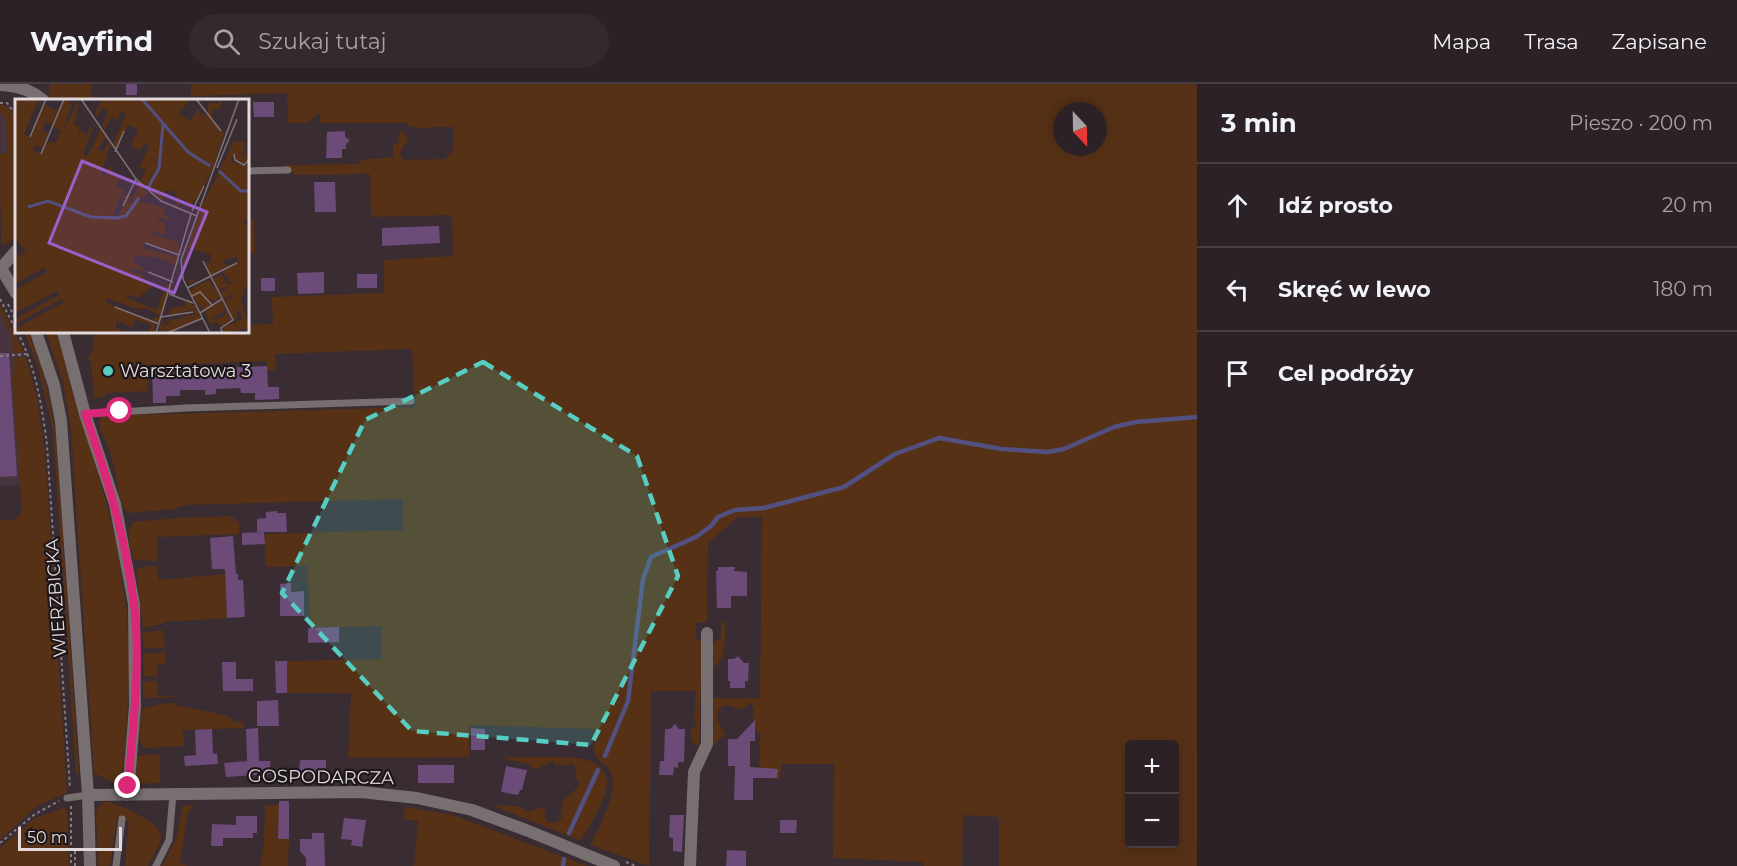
<!DOCTYPE html>
<html lang="pl">
<meta charset="utf-8">
<style>
body{margin:0;font-family:Montserrat,sans-serif;background:#34292e;color:#f1f3f6}
.controls{position:absolute;right:18px;bottom:18px;display:grid;overflow:hidden;border-radius:6px;box-shadow:0 3px 15px #0003}
.controls button{width:54px;height:54px;display:grid;place-items:center;padding:0;border:0;border-bottom:2px solid #483e43;background:#2c2126;color:#f1f3f6;font:30px sans-serif}
.compass{position:absolute;left:1053px;top:18px;width:54px;height:54px;border-radius:50%;background:#2c2126;box-shadow:0 3px 15px #0003;rotate:158deg}
.scale{position:absolute;left:18px;bottom:15px;width:104px;box-sizing:border-box;padding-left:6px;border:3px solid #e3dade;border-top:0;font-size:16px;line-height:21px;white-space:nowrap;color:#e3dade;-webkit-text-stroke:4px #1d171a;paint-order:stroke}
.stop{position:absolute;width:18px;height:18px;margin:-14px;border:4px solid #db2777;border-radius:50%;background:#fff}
.stop.end{background:#db2777;border-color:#fff;box-shadow:0 2px 6px #0008}
.list{margin:0;padding:0;list-style:none}
h2{display:flex;justify-content:space-between;align-items:center;height:78px;margin:0;padding:0 24px;font-size:26px}
h2 small{font-size:20px;font-weight:400;color:#a6a3a7}
.list li{display:grid;grid-template-columns:39px 1fr auto;gap:18px;align-items:center;box-sizing:border-box;height:84px;padding:0 24px;border-top:2px solid #483e43}
.list b{display:block;font-size:22px;white-space:nowrap}
.list em{font-size:20px;font-style:normal;color:#a6a3a7}
.icon{flex:none;width:33px;height:33px;fill:none;stroke:currentColor;stroke-width:2;stroke-linecap:round;stroke-linejoin:round}
.map{position:relative;flex:none;width:1197px;height:782px;overflow:hidden}
header{display:flex;align-items:center;gap:36px;box-sizing:border-box;height:84px;padding:0 30px;background:#2c2126;border-bottom:2px solid #483e43}
header strong{font-size:28px}
nav{display:flex;gap:33px;margin-inline-start:auto;font-size:21px}
.search{width:420px;height:54px;background:#34292e;display:flex;align-items:center;gap:15px;box-sizing:border-box;padding:0 21px;border-radius:33px;color:#a6a3a7;font-size:22px}
main{display:flex}
aside{flex:1;background:#2c2126}
.map>svg:first-child{display:block}
</style>
<header>
<strong>Wayfind</strong>
<div class="search"><svg class="icon" aria-label="search" viewBox="0 0 24 24"><circle cx="10" cy="10" r="6"/><path d="M15 15l6 6"/></svg>Szukaj tutaj</div>
<nav><a>Mapa</a><a>Trasa</a><a>Zapisane</a></nav>
</header>
<main>
<div class="map">
<svg width="1197" height="782" viewBox="0 0 1197 782">
<rect width="100%" height="100%" fill="#3a2c33"/>
<g fill="#48343e">
<path d="M0,28l6,6 1,35 -6,1v91z"/>
<path d="M0,229l12,23 1,17 11,-1 2,5 -13,2 2,17h-3l9,109 -21,1z"/>
</g>
<g fill="#563116" fill-rule="evenodd">
<path d="M49,0h42l1,14h5l1,2h-48z"/>
<path d="M191,0h1006v782h-198v-49l-36,-2 -1,51h-38v-4l-91,-4 1,-94h-52l-2,15 -21,-1 1,-43 -7,-10 1,-17 -4,-5c-9,11 -14,4 -25,2l-8,6 1,11 7,12 -14,14 1,-50h48l2,-181h-24l-30,26 -1,79 -11,1v15l6,4 -3,104c-9,-3 -8,-9 -8,-18l5,-2 -2,-11 2,-24h-45l-2,175 -58,-21c8,-19 28,-53 20,-72 -4,-9 -15,-12 -17,-22 -2,-8 4,-14 1,-22l-126,-4v32l-121,1 3,-65h-64v-32l95,-2 -1,-33 -70,2 -4,-62 -41,1 -2,-33 139,-4v-31l-218,6 -12,4 -44,4 -3,-2 -5,-8c-4,-20 -7,-43 -15,-62 -4,-8 -9,-14 -6,-23l5,-2 310,-9 -3,-58 -137,5 1,16h-9v-9l-118,5 -1,25 -42,2 -1,4 -11,1 -3,-37 -3,-1 5,-12 2,-16h153v-7l25,-1 -1,-27 112,-4v-33l69,-4 -1,-41 -81,2 -1,-43 -76,1 -2,-4 -9,-6 77,-1v-4l33,-3v-13h5l1,-11 4,-2 5,8 -8,14 3,7 42,-1 8,-9v-23h-21l-4,2 -19,-3 -1,-3h-88v-11l-13,11h-19l-1,-30 -96,3zM1062,27h36v36h-36zM1130,660h44v100h-44z"/>
<path d="M0,21l7,1 9,12v119l-8,6 -7,2 -1,-91 7,-1 -1,-35 -6,-6z"/>
<path d="M254,135l1,34h-7v-33z"/>
<path d="M0,220l24,48 -11,1 -1,-17 -12,-23z"/>
<path d="M24,248h5l16,47 11,55 23,339 -3,1 -23,-344 -15,-63z"/>
<path d="M46,248h11l21,80 10,28 20,68 8,34 11,71 2,55 -2,55 -4,45 -7,16 -22,-11 -23,-342 -8,-49z"/>
<path d="M26,273l11,40 8,54 22,342 -30,13 -37,34v-320h15l7,-8 -10,-136 2,-1 -1,-17z"/>
<path d="M231,432l8,7v11l-82,3v24l-23,-1c-3,-13 -11,-28 0,-38l42,-4z"/>
<path d="M157,482l2,14 66,-6 2,44 -64,4 -1,2 -19,4 -7,-58 6,-3z"/>
<path d="M721,538h4c0,14 2,39 -12,45v-23l8,-7z"/>
<path d="M163,546l2,18h-21l-2,-15z"/>
<path d="M165,568l1,12h-9v13l-13,-1 -1,-22z"/>
<path d="M157,597l1,15h17v1l-28,1 -4,-2v-14z"/>
<path d="M175,619v2l50,10 11,7 8,-1v7l-61,2 1,16 -38,2 -4,-2 -3,-10 3,-27 18,-5z"/>
<path d="M160,670v29l-22,1 -2,-10 1,-18z"/>
<path d="M500,673c23,1 70,-3 90,4 8,3 16,11 17,20 1,17 -18,45 -26,60l-85,-34 2,-3c12,5 19,-2 30,8l13,-5 5,2c-6,12 9,20 16,8l-1,-10 2,-6 15,-14 1,-6 -5,-6 3,-3 -2,-6 -4,-3 -6,3 -11,-2 -1,-4 -5,4 -14,6 -4,-5z"/>
<path d="M107,717c12,4 53,21 54,34 0,10 -9,22 -13,31h-23l4,-45 -12,-4 -7,49h-12l-2,-53 3,-8z"/>
<path d="M289,720v13h-10l-1,22h11l-1,27h-28l4,-23 1,-38z"/>
<path d="M183,721h12l-7,7 -8,52 9,2h-27l14,-27z"/>
<path d="M405,723l48,8 134,51h-173l4,-45 -15,-2z"/>
<path d="M64,724l3,2 2,56h-69v-18l35,-30z"/>
</g>
<g fill="none" stroke-linecap="round" stroke-linejoin="round">
<g stroke="#515081" stroke-width="4.5">
<path d="M605,672l23,-55 15,-122 8,-22 45,-20 15,-11 7,-9 17,-7 29,-2 80,-21 51,-33 44,-16 63,11 46,3 16,-3 50,-22 22,-5 61,-5"/>
<path d="M569,749l29,-63"/>
<path d="M563,782l1,-7"/>
</g>
</g>
<g fill="#6c4b78">
<rect x="126" y="0" width="11" height="11"/>
<path d="M253,18h21v15h-20z"/>
<path d="M345,47v6l5,3 -4,4v5h-4v9h-16l1,-26z"/>
<path d="M314,98h21l1,30h-21z"/>
<path d="M439,142l1,17 -58,3v-18z"/>
<path d="M324,188v21l-26,1 -1,-21z"/>
<rect x="357" y="190" width="20" height="14"/>
<rect x="261" y="194" width="14" height="13"/>
<path d="M0,269h9l8,123 -17,1z"/>
<path d="M267,282l1,21h11v12l-24,1v-7h-14l-1,-5 -24,1v5l-11,1v-5h-25v6h-14v7h-13l-1,-33z"/>
<path d="M277,427v2h9l1,19h-30v-13l9,-1v-6z"/>
<path d="M264,448l1,12 -23,1v-12z"/>
<path d="M233,452l3,38h2v6h5l2,37 -18,1 -2,-49h-13l-2,-31z"/>
<path d="M718,483h17l-1,4 13,1v24h-16v12h-14l-1,-37h2z"/>
<path d="M291,499v9l13,-1v25h-24v-32z"/>
<path d="M339,543v15l-31,1v-15z"/>
<path d="M738,572l6,7h5l-1,18h-3v7h-15v-7h-2v-22h6z"/>
<path d="M275,577h12v32h-11z"/>
<path d="M222,578h14v17h17v12h-30z"/>
<path d="M278,616l1,26h-22v-25z"/>
<path d="M755,636v21h-5v26l28,2 -1,9h-24v22h-19l1,-34h-7v-27h9z"/>
<path d="M675,640l4,5h6l-1,33h-6v6l-4,-1 -1,8h-14l1,-14h4l1,-32h5z"/>
<path d="M258,644l1,33h11l1,13 -45,3 -2,-14 23,-2 -1,-32z"/>
<path d="M471,644l14,1v21h-14z"/>
<path d="M212,645l1,25 4,-1 1,11 -33,2 -1,-10 12,-1 -1,-25z"/>
<path d="M300,676h26v14h-27z"/>
<rect x="418" y="681" width="36" height="18"/>
<path d="M506,682l21,4 -5,20h-2l-2,5 -17,-3z"/>
<path d="M279,717h10v38h-11z"/>
<path d="M670,731h14l-2,37 -9,-1v-13l-4,-1z"/>
<path d="M236,732h21v17h-4v5h-30v8h-12l1,-22 24,1z"/>
<path d="M344,734l22,2 -4,27 -11,-2 1,-5 -11,-1z"/>
<path d="M780,736h17l-1,13h-16z"/>
<path d="M312,749h12l1,33h-19v-8l-6,-7v-12h12z"/>
<path d="M727,766l19,1v15h-20z"/>
</g>
<g fill="none" stroke-linecap="round" stroke-linejoin="round">
<g stroke="#877c81" stroke-width="2" stroke-dasharray="3 3" stroke-linecap="butt">
<path d="M0,19h7l9,12"/>
<path d="M0,215l16,31"/>
<path d="M8,220l8,16"/>
<path d="M17,248c19,34 25,75 30,113l23,343"/>
<path d="M0,272l27,-2"/>
<path d="M71,722v60"/>
<path d="M0,759l35,-29 24,-13"/>
<path d="M75,767v15"/>
<path d="M626,778l10,4"/>
</g>
<g stroke="#787070" stroke-width="7">
<path d="M248,87l40,-1"/>
<path d="M85,330l101,-6 225,-7"/>
<path d="M67,714l21,-3"/>
<path d="M116,782l6,-47"/>
<path d="M156,782l13,-26 4,-46"/>
</g>
<g stroke="#787070" stroke-width="12">
<path d="M0,1c16,1 30,4 43,15"/>
<path d="M1,184l15,-17"/>
<path d="M63,248l22,82 30,90 19,100 1,102 -7,89"/>
<path d="M88,711l273,-3 56,6 55,12 54,20 88,36"/>
<path d="M690,782l4,-94 13,-28v-111"/>
</g>
<g stroke="#787070" stroke-width="12">
<path d="M0,183l16,26"/>
<path d="M36,248l18,53 7,36 27,374 2,71"/>
</g>
</g>
<g fill="none" stroke-linecap="round" stroke-linejoin="round">
<path stroke="#db2777" stroke-width="8" d="M120,327l-35,3c22,61 41,125 49,190 7,57 -1,125 -6,182"/>
</g>
<path fill="#57cec1" fill-opacity="0.2" stroke="#57cec1" stroke-width="4.5" stroke-dasharray="12 8" stroke-linejoin="round" d="M483,278l154,94 41,120 -87,169 -179,-14 -130,-138 83,-173z"/>
<circle fill="#57cec1" stroke="#1d171a" stroke-width="2" cx="108" cy="287" r="6"/>
<g text-anchor="middle" dominant-baseline="central" stroke-width="4.5" stroke-linejoin="round" paint-order="stroke">
<g font-size="18" fill="#e3dade" stroke="#1d171a" text-anchor="start">
<text x="120" y="287">Warsztatowa 3</text>
</g>
<g font-size="18" fill="#e3dade" stroke="#1d171a">
<text transform="translate(56 514) rotate(-94)">WIERZBICKA</text>
<text transform="translate(321 693) rotate(1)">GOSPODARCZA</text>
</g>
</g>
<g transform="translate(15 15)">
<rect width="234" height="234" fill="#3a2c33"/>
<path d="M0,0h24l-15,35 6,3 14,-32 14,6 2,-5 -8,18 -7,-3 -3,9 6,4 -6,14 -7,-3 -2,6 8,3 6,-12 8,1 6,-12 -8,-4 11,-27 8,3 -9,27 17,-31 -6,26 6,2 -2,5 7,-1 1,6 4,-10 3,1 -10,26 5,2 13,-28 5,10 -9,12 7,1 4,-9 2,4 -9,28 3,2 5,-10 4,2 -2,5 9,4 -4,10 8,2 -2,8 6,-3 -2,5 -6,-2 -7,19 6,-1 10,-20 3,3 -5,2 5,2 7,-18 5,5 -2,3 3,-2 8,7 -6,-4 -4,5 7,4 -9,-4 -2,3 27,7 -3,7 7,3 -1,3 -10,-4 -2,3 8,3 1,12 -15,-5 -1,3 29,10 -1,11 -33,-12 -3,6 36,9 -1,4 -3,3 -18,-7 -22,-1 -1,5 15,12 -12,-4 -2,2 -3,-4 -2,3 8,4 2,-2 6,8 10,4 -17,14 -10,-3 -1,3 30,12 9,-25 6,-1 -11,32 -15,-8 -9,1 -30,-11 -2,4 40,17 -4,-3 12,5 2,-5 5,2 -5,5v10h-6l3,-8 -17,-6 -2,8 -17,-6v7l12,5h-113v-4l49,-27 -2,-3 -47,25v-5l44,-24 -2,-4 -42,22v-23l32,-18 -3,-4 -29,16v-32l5,5 6,-6 -11,-12zM87,0h89l-13,14 12,8 10,-14 -6,-8 6,8 -1,6 8,4 2,-15 7,2 6,-5 -2,11 -8,-1 1,12 -4,-2 16,14 -14,39 -15,28 -11,10 3,-6 -6,-6 -5,9 -3,-1 4,-8 -4,-6 -8,-2 -4,11 -22,-19 6,-14h-7l10,-22 -5,-2 -4,6 -9,-4 7,-17 -10,-4 -12,25 -3,-5 13,-31 -5,-2 -4,8 -6,-3 -6,13 -3,-5 6,-13 -6,-5 -5,10 -2,-3zM219,42l15,1 -5,2 5,4 -8,-1 8,9 -14,-5 14,7 -3,6 -11,-5 -1,-5 -4,8 19,4v53l-6,3 6,6v49l-8,23 8,28 -26,5v-5l19,-9v-5l-6,-4 2,7 -5,3 -9,-20 8,-2 -1,-3 -8,4 -3,-6 7,-4 -1,-3 -7,5 -8,-12 10,-5 6,11 8,-4 -8,1 3,-3 -8,-7 16,-8 -1,-7 -15,4 5,5 9,-4 -26,14 -5,-12 6,-3 -1,-7 -20,-6 -6,19 3,14 8,-1 -5,5 -4,-5 -3,-16 14,-48h5l-4,-1 3,-7zM194,181l12,18 -7,4 -5,-5 3,8 -10,5 -13,-20zM171,202l10,5 5,13 -33,13 -9,-2 4,-11v10l4,-10 -1,9 4,-8 23,-2h-15l17,-4 -1,-5 -26,7 2,-7 16,-4zM206,202l5,9 -15,9 10,-1 6,-6 5,9 -11,6 -4,-5 -6,2 3,8 -9,-20z" fill="#563116"/>
<path fill="none" stroke="#515081" stroke-width="3" d="M127,0l46,53 22,14M204,72l22,20h8M133,89l11,-20 4,-43M13,108l20,-6 43,16 26,1 9,-2 13,-18"/>
<path fill="none" stroke="#7e7277" stroke-width="1.5" d="M66,0l55,80 25,22 36,15M181,0l25,32M15,38l16,-38M100,53l9,-21M26,55l23,-55M219,55l1,6 9,5 5,-5M202,69l20,-49M108,107l13,-27M177,112l12,-25M130,144l34,12M188,162l30,59 -12,8 1,5M133,173l25,10M172,189l50,-25M154,195l24,9M177,197l8,-4 12,13M100,208l44,17M185,214l22,-14M146,218l32,-5M141,234l35,-119M152,234l36,-15M195,234l-27,-54 -2,-19 58,-161"/>
<path fill="#9a60c8" fill-opacity="0.15" stroke="#9a60c8" stroke-width="3" d="M67,62l125,51 -33,81 -125,-50z"/>
<rect width="234" height="234" fill="none" stroke="#e3dade" stroke-width="3"/>
</g>
</svg>
<div class="controls">
<button>+</button>
<button>−</button>
</div>
<svg class="compass" viewBox="-18 -18 36 36"><path d="M0-13l5 13h-10z" fill="#e53935"/><path d="M0 13l5-13h-10z" fill="#a6a3a7"/></svg>
<div class="scale">50 m</div>
<div class="stop" style="left:120px;top:327px"></div>
<div class="stop end" style="left:128px;top:702px"></div>
</div>
<aside>
<h2>3 min<small>Pieszo · 200 m</small></h2>
<ul class="list">
<li><svg class="icon" aria-label="ahead" viewBox="0 0 24 24"><path d="M12 20V5M6 11l6-6 6 6"/></svg><div><b>Idź prosto</b></div><em>20 m</em></li>
<li><svg class="icon" aria-label="left" viewBox="0 0 24 24"><path d="M17 20v-9H6M10 6l-5 5 5 5"/></svg><div><b>Skręć w lewo</b></div><em>180 m</em></li>
<li><svg class="icon" aria-label="arrive" viewBox="0 0 24 24"><path d="M6 21V4h12l-3 4 3 4H6"/></svg><div><b>Cel podróży</b></div></li>
</ul>
</aside>
</main>
